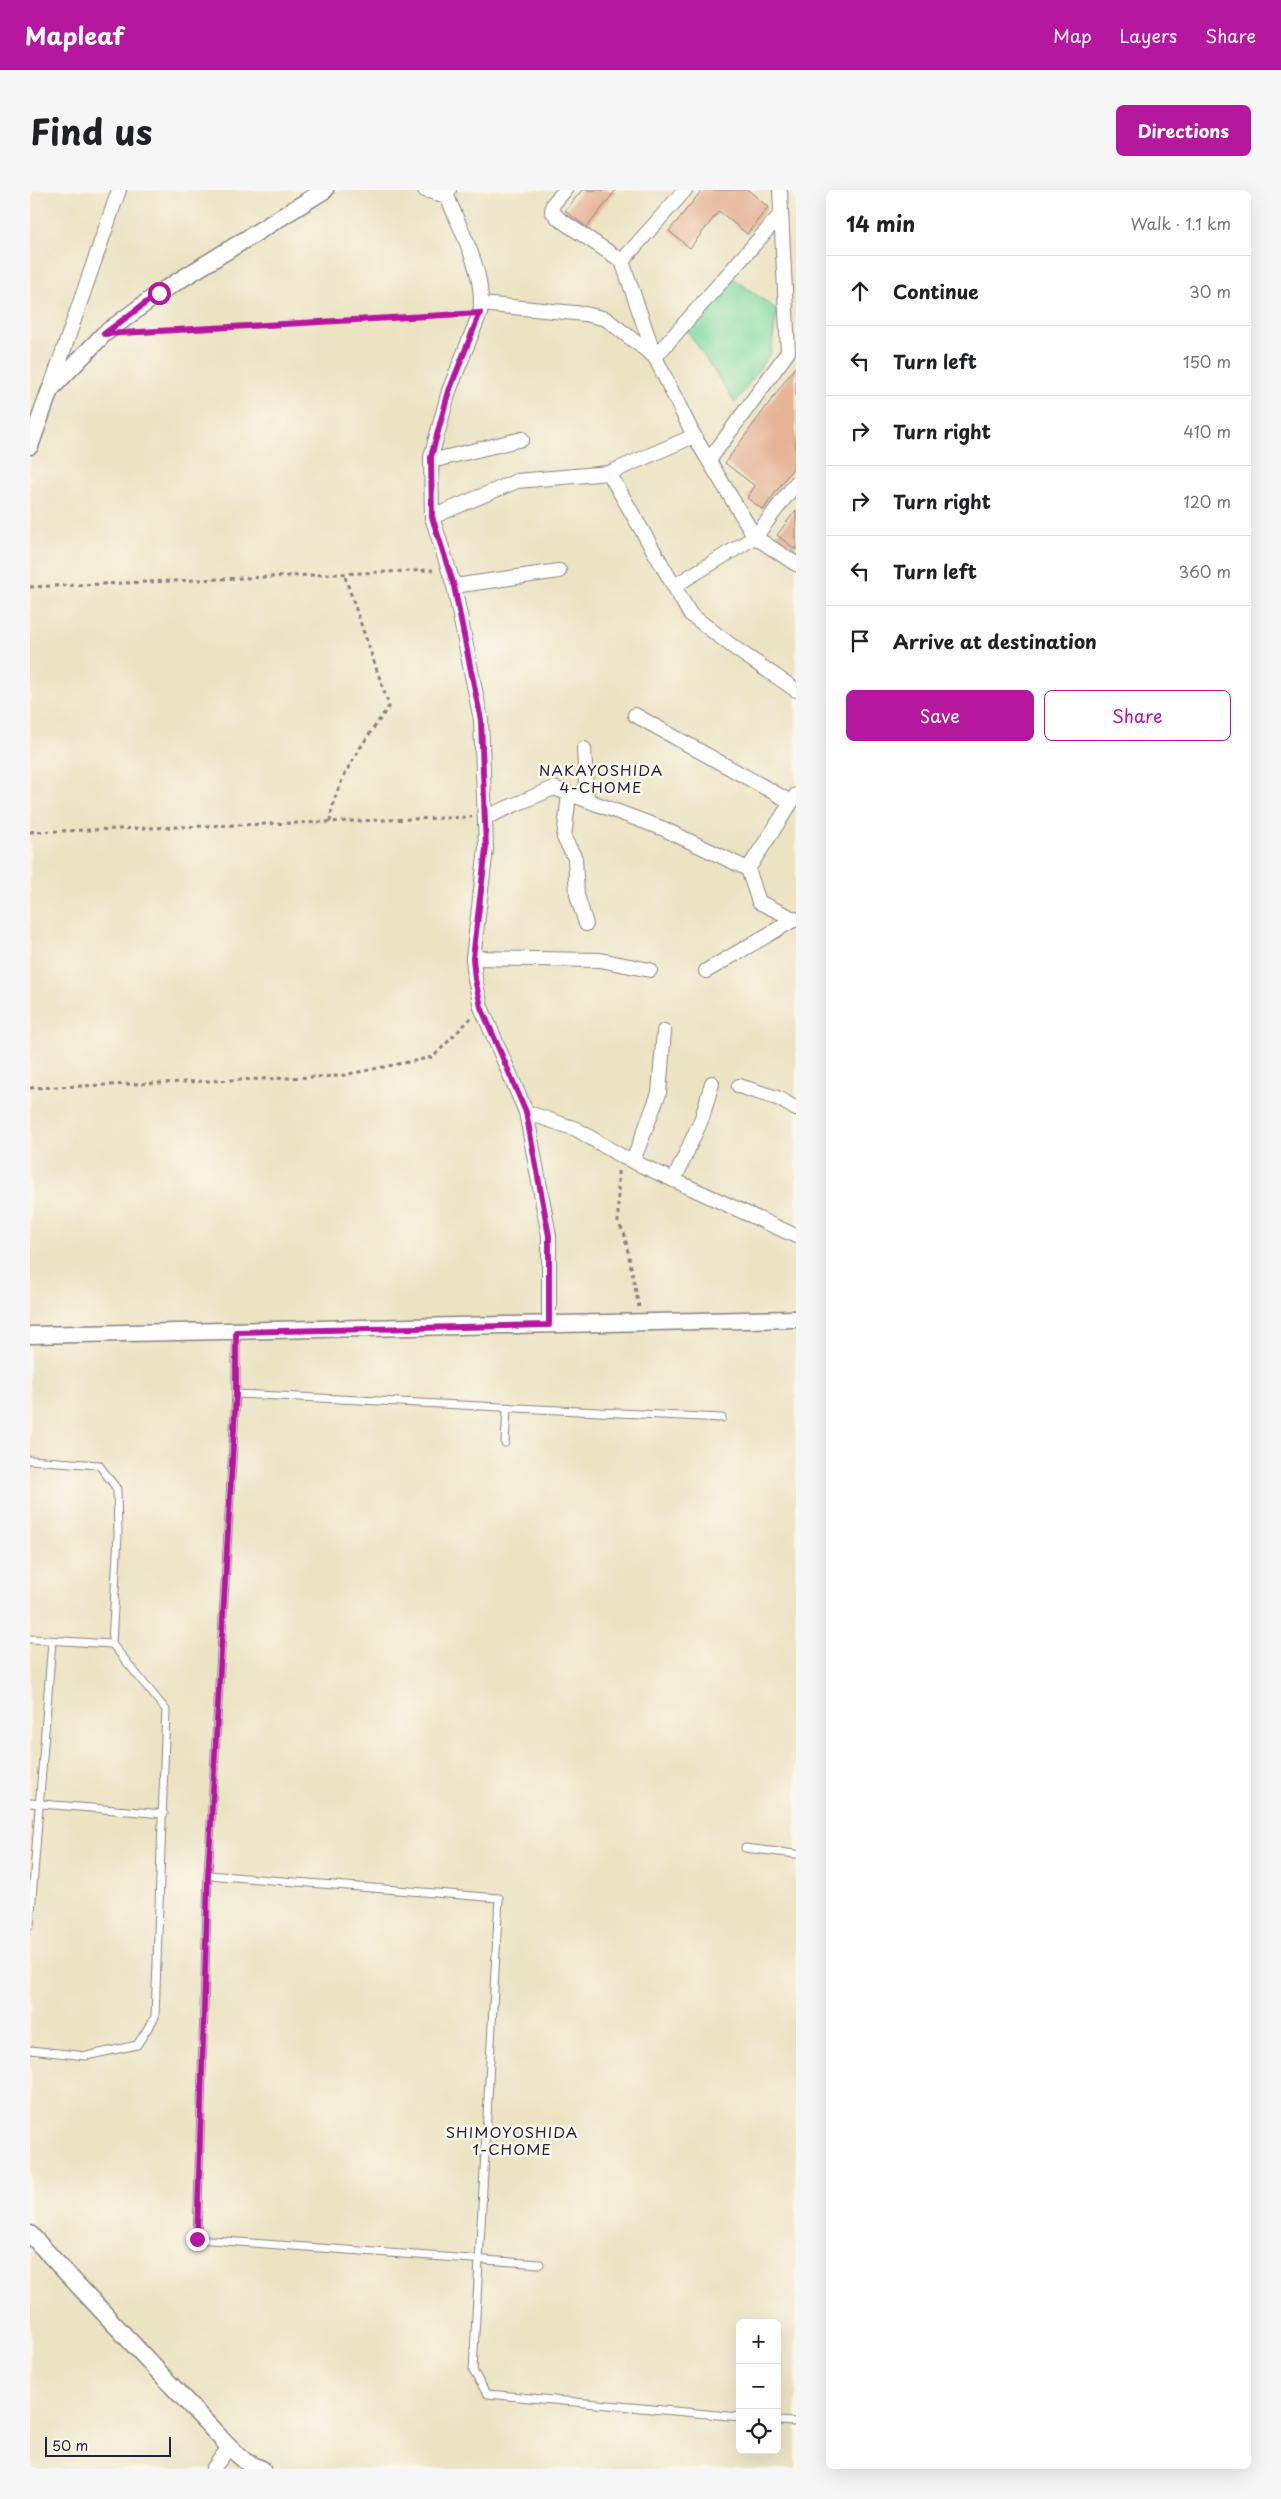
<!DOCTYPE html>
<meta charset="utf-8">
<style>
body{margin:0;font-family:"Playpen Sans",sans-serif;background:#f6f6f6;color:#202124}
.controls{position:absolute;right:15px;bottom:15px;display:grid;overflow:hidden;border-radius:8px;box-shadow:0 5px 20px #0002}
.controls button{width:45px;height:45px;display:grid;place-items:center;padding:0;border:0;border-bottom:1px solid #e0e0e0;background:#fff;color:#202124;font:25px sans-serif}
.scale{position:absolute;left:15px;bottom:12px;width:126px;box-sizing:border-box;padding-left:5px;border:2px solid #22223b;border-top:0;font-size:14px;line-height:18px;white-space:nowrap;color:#22223b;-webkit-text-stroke:4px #fbf7ec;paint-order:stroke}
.stop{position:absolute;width:15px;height:15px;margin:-11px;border:4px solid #b5179e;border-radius:50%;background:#fff}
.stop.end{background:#b5179e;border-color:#fff;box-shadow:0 1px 5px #0008}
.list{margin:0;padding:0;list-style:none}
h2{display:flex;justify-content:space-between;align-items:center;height:65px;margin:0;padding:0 20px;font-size:21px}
h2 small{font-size:16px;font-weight:400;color:#757577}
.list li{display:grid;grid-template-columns:32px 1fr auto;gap:15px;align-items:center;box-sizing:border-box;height:70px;padding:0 20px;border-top:1px solid #e0e0e0}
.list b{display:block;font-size:19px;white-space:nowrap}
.list em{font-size:16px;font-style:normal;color:#757577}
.actions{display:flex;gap:10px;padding:15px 20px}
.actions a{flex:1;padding:11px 0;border:1px solid #b5179e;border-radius:8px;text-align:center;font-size:18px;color:#b5179e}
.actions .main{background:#b5179e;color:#fff}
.icon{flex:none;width:28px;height:28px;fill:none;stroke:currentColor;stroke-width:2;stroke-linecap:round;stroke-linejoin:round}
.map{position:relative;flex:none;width:766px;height:2279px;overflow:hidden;border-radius:8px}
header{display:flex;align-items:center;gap:30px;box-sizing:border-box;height:70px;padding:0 25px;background:#b5179e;color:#fff}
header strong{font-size:24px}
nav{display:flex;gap:28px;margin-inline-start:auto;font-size:18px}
.intro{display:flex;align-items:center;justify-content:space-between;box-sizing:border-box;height:120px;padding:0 30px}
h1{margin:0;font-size:35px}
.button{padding:12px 22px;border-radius:8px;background:#b5179e;color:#fff;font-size:18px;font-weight:700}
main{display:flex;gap:30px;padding:0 30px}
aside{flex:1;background:#fff;border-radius:8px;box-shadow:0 5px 20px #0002}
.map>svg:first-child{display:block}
</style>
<header>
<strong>Mapleaf</strong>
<nav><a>Map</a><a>Layers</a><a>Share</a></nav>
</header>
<div class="intro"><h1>Find us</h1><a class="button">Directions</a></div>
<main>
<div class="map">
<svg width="766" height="2279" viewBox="0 0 766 2279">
<rect width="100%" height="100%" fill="#fbf7ec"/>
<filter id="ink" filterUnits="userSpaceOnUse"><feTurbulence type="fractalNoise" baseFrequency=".02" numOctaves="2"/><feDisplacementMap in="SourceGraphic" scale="10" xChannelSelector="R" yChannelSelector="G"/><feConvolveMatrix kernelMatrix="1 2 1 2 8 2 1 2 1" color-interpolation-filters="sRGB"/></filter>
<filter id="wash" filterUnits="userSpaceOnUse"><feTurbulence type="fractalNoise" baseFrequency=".0096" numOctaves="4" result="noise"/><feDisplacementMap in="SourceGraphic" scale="20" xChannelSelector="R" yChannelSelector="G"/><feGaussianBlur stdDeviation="1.12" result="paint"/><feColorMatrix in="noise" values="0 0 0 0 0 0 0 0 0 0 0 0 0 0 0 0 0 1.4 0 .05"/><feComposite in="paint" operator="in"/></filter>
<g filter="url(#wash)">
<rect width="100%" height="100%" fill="#ece3c3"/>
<path fill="#81daa0" stroke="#527e6e" d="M703,88l44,32 -6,42 -36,51 -48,-73z"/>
<g id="blocks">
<g fill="#e6b395">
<path d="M552,0h34l-29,37 -22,-16z"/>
<path d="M672,0h46l20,17 -21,27 -28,-23 -29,37 -21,-17z"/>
<path d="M766,176v98l-33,46 -16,-12 8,-12 -30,-23z"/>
<path d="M766,320v40l-19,-15z"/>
</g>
</g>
</g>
<g filter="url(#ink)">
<use href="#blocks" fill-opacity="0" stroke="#87827f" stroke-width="1"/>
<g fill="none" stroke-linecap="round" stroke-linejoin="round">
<g stroke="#87827f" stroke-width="9">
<g id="service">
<path d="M206,1142v62l-28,481 -11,364 343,25"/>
<path d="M206,1204l486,24"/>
<path d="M475,1253l2,-34"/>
<path d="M0,1270l69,5 18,24 1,46 -6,109 54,66 -11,307 -18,28 -51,11 -56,-6"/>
<path d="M0,1449l82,5"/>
<path d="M0,1613l134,11"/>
<path d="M715,1658l51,6"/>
<path d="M178,1685l291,23 -26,473 14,23 253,23"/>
<path d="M0,1735l22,-284"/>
<path d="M747,2231l19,1"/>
</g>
</g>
<g stroke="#87827f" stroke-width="16">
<g id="minor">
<path d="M395,0l22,6"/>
<path d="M419,0l-2,6c14,36 39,77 33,117l-31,78 -18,66 1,60 22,69 27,134 5,128 -13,110 2,21 6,28 45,105 23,124v89"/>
<path d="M535,0l-12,14 -1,7 7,8 63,42 33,96 39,79 61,101 41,27"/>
<path d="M592,71l63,-71"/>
<path d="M451,114l104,10 21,5 49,38 126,-143"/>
<path d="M20,199l69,-199"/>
<path d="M680,269l78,-107 -8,-162"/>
<path d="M401,271l91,-22"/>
<path d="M579,283l81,141 46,35 60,41"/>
<path d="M402,327l85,-36 92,-8 85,-37"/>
<path d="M424,396l105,-15"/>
<path d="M644,396l81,-49 41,-54"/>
<path d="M605,525l156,87"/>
<path d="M554,559l3,51"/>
<path d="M539,604l-5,44 11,20 2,37 9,29"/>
<path d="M456,627l68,-29 110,41 84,40 11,33 37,18"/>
<path d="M718,679l48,-74"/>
<path d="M443,768l127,2 50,10"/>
<path d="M676,781l89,-52"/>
<path d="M709,896l41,13 16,10"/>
<path d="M496,922l50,17 45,27 175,80"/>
<path d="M603,971l26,-68 5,-62"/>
<path d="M644,990l28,-62 10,-35"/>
<path d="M183,2279l16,-22"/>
</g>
</g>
<g stroke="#87827f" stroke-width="19">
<g id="tertiary">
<path d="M0,256l20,-56 54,-56 55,-41 166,-103"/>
<path d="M0,1145l766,-16"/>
<path d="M0,2044l199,213 17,15 16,7"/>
</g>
</g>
<g stroke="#87827f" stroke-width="3" stroke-dasharray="4 4" stroke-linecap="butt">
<path d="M105,142l330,-18"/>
<path d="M0,397l403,-17"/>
<path d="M300,632c4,-43 36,-82 59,-116l-45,-132"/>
<path d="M0,642l442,-15"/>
<path d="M0,898l309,-12 94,-19 38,-39"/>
<path d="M588,981v53l6,8 15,75"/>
</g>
<use href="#service" stroke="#fff" stroke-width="7"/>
<use href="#minor" stroke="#fff" stroke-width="14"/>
<use href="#tertiary" stroke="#fff" stroke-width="16"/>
</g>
</g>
<g fill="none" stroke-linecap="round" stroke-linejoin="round" filter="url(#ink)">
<path stroke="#b5179e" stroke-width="6" d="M129,103l-55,41 376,-21 -31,78 -18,66 1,60 22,69 27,134 5,128 -13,110 2,21 6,28 45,105 23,124v89l-313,7v62l-28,481 -11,364"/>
</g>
<g text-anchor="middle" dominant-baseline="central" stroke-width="5" stroke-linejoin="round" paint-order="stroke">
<g font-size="15" letter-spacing="1" fill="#22223b" stroke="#fbf7ec">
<text x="571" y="579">NAKAYOSHIDA<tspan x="571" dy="17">4-CHOME</tspan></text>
<text x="482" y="1941">SHIMOYOSHIDA<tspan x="482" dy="17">1-CHOME</tspan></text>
</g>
</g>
</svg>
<div class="controls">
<button>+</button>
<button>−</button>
<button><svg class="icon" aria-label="locate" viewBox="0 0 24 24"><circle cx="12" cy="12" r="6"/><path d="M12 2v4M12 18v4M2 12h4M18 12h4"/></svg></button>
</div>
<div class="scale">50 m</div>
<div class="stop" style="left:129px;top:103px"></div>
<div class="stop end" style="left:167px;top:2049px"></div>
</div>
<aside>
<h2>14 min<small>Walk · 1.1 km</small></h2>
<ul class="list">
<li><svg class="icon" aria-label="ahead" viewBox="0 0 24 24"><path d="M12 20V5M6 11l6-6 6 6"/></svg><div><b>Continue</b></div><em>30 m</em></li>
<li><svg class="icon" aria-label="left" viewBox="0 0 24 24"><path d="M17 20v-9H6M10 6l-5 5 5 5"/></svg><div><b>Turn left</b></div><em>150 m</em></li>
<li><svg class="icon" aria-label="right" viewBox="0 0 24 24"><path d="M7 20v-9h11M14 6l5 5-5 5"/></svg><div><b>Turn right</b></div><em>410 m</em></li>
<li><svg class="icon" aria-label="right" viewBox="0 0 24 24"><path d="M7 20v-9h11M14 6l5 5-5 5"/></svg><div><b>Turn right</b></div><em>120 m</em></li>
<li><svg class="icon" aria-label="left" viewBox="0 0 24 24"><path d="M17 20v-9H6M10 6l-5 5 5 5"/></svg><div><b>Turn left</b></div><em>360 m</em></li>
<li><svg class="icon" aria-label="arrive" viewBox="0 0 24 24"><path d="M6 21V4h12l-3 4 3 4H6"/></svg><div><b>Arrive at destination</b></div></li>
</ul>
<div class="actions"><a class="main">Save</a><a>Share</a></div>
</aside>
</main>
